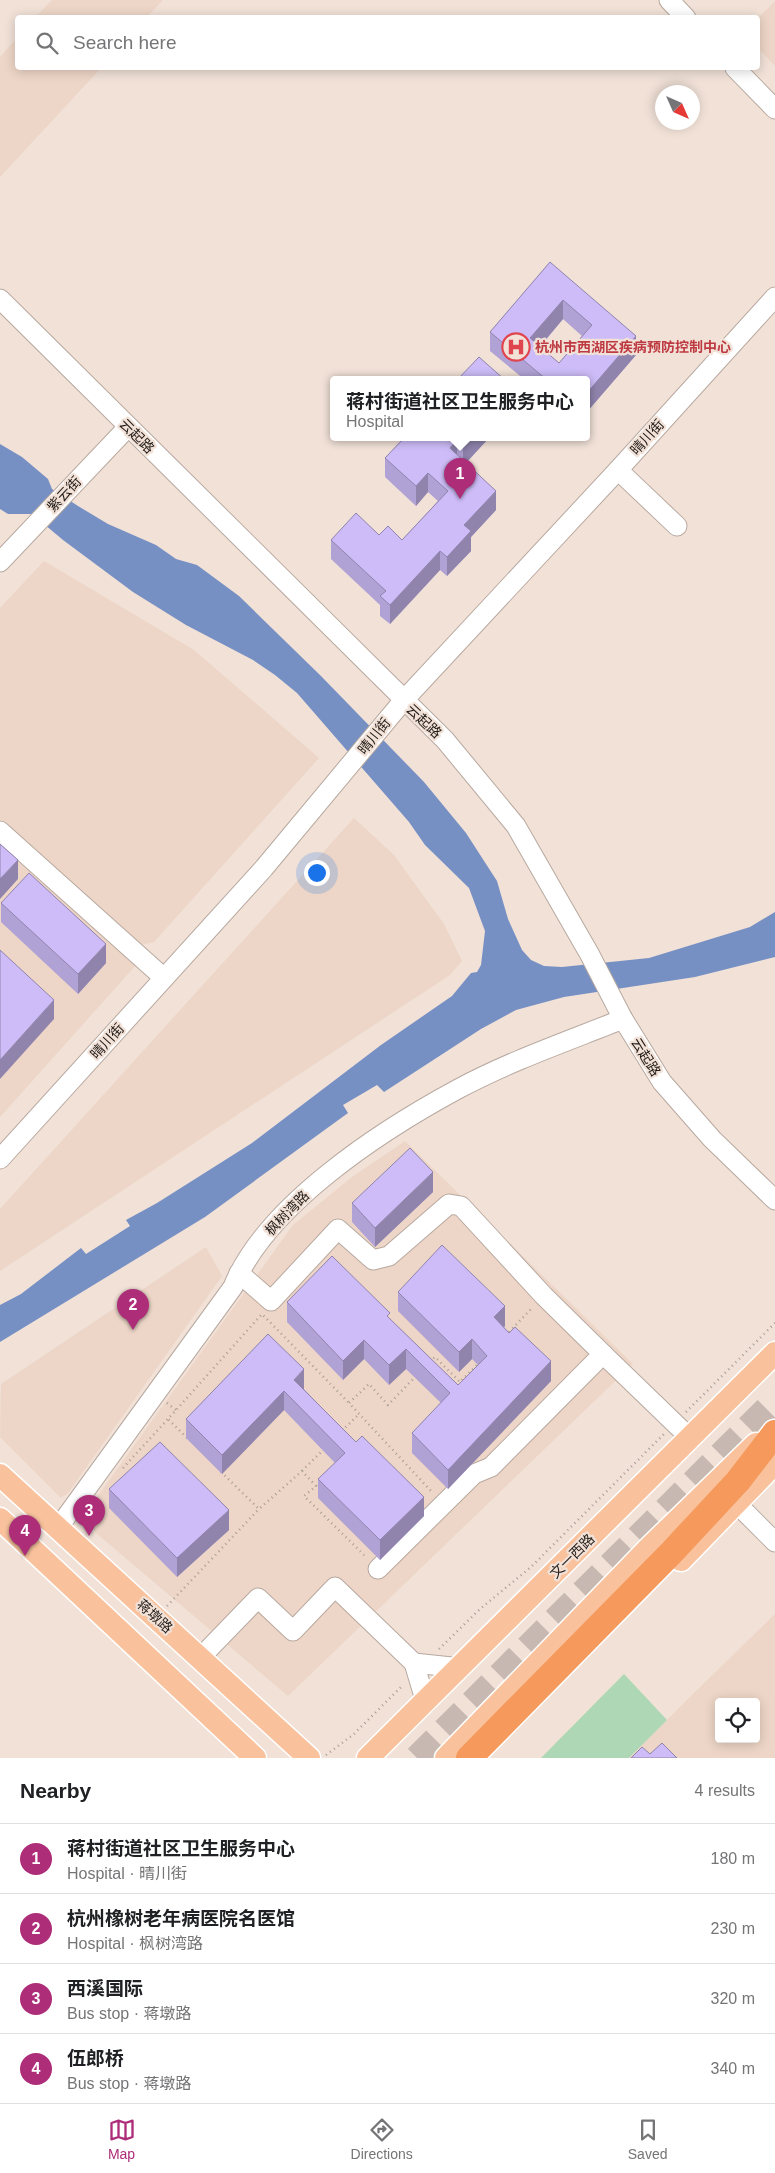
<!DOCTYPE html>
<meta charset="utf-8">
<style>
body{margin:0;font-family:Helvetica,"Noto Sans SC",sans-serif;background:#f2f2f2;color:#202124}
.controls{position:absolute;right:15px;bottom:15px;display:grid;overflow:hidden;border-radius:5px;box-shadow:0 2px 12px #0003}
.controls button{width:45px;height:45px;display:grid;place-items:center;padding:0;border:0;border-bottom:1px solid #e0e0e0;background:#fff;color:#202124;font:25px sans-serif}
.compass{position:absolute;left:655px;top:85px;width:45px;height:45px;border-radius:50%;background:#fff;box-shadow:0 2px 12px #0003;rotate:135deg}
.you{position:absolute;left:316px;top:872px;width:18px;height:18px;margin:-12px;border:4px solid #fff;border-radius:50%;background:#1a73e8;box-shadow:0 0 0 8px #1a73e833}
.badge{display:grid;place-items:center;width:32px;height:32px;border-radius:50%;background:#ad2d79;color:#fff;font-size:16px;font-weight:700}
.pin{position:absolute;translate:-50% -41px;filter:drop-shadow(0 1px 2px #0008)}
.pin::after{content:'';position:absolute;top:26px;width:18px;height:15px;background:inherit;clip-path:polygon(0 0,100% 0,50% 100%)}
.popup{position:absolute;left:330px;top:376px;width:260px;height:65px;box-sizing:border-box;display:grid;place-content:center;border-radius:5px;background:#fff;filter:drop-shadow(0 1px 4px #0005);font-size:16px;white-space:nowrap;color:#757577}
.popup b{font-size:19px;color:#202124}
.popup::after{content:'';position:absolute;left:50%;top:100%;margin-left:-10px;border:10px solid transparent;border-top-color:#fff}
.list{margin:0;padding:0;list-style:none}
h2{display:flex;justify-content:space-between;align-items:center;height:65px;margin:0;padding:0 20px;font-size:21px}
h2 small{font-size:16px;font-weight:400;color:#757577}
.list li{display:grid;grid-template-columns:32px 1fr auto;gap:15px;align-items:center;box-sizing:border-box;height:70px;padding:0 20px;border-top:1px solid #e0e0e0}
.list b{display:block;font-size:19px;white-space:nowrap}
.list p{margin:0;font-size:16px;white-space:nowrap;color:#757577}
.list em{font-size:16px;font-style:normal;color:#757577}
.icon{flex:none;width:28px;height:28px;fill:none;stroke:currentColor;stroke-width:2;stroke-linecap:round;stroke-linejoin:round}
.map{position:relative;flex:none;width:775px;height:1758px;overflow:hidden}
.search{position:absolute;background:#fff;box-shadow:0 2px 12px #0003;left:15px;right:15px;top:15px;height:55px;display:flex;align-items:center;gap:12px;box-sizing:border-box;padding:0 18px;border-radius:5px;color:#757577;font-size:19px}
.sheet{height:345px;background:#fff}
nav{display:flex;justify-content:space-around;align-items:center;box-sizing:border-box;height:70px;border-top:1px solid #e0e0e0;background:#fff;font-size:14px;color:#757577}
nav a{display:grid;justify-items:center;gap:2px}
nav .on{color:#ad2d79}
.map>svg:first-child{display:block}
</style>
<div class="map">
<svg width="775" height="1758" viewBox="0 0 775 1758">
<rect width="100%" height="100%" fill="#f1e1d7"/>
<g fill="#edd6c7" fill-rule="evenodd">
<path d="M52,0h111l-16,17h-111z"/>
<path d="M775,1v65l-17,-18v-30z"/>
<path d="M17,38l1,30h83l-101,109v-120z"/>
<path d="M44,561l150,89 125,108 -165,184 -13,3 -141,-126v-211z"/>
<path d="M354,818l40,37 50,69 18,37 -12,14 -450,296v-62z"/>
<path d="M0,841l136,124 -136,152z"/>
<path d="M405,1141l228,223 -345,332 -192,-163 -7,-12 3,-17 201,-279 59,-48z"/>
<path d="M206,1247l16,29 -154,217 -7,5 -61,-61 1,-53z"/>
<path d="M775,1614v144h-146l66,-66zM719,1702h37v37h-37z"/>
</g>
<path fill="#aed8b5" d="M624,1674l43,46 -38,38h-88z"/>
<path fill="#7790c4" d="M0,444l22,13 26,22 4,10 26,17 30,18 48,21 20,14 21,6 42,31 82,80 103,106 42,51 31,48 11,38 14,31 9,10 13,6 18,1 87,-9 101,-31 25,-15v45l-80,20 -131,20 -48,13 -35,19 -97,63 -7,-7 -34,20 5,8 -143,104 -205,125v-37l21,-11 60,-46 5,6 44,-28 -4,-6 31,-17 95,-60 129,-98 71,-49 19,-23 6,-1 4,-7 4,-34 -16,-43 -44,-43 -16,-23 -112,-129 -22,-18 -22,-15 -67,-35 -53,-33 -70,-52 -31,-26h-24l-8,-5z"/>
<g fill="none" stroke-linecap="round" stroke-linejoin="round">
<path stroke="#c7b9b1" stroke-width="26" stroke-dasharray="26 13" stroke-linecap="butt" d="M417,1758l358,-357"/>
<g stroke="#b8a9a0" stroke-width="21">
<g id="minor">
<path d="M669,0l17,18"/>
<path d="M735,68l40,41"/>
<path d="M0,299l445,441 71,86 74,129 33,64 39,63 50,57 63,61"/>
<path d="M618,470l59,56"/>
<path d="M0,562l128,-135"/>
<path d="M0,831l164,147"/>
<path d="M0,1159l264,-291 139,-167 215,-231 157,-173"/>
<path d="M239,1273l32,28 67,-72 35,31 16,-4 60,-52 12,2 83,90 59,58 -112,113 -17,7 -96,95"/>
<path d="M603,1354l87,84"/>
<path d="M737,1504l38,38"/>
<path d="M58,1528l175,-241c33,-82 149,-157 225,-198 52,-28 110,-48 165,-70"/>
<path d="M200,1658l58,-60 35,33 42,-44 79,76 12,40"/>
<path d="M414,1663l47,5"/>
</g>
</g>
<g stroke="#fff" stroke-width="25">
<g id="major">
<path d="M0,1475l309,283"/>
<path d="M0,1519l255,239"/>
<path d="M681,1560l94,-97"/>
<path d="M368,1758l407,-405"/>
<path d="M446,1758l205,-212 105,-102"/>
</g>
</g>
<g stroke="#fff" stroke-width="29">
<path id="highway" d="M469,1758l203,-206 66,-71 37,-48"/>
</g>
<g stroke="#a99d95" stroke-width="2.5" stroke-dasharray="1 4" stroke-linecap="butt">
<path d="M509,1332l24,-25"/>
<path d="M430,1362l5,-5 25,25 19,-19"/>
<path d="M416,1376l-28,29 -19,-21 -20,19 83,89"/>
<path d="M167,1403l9,7"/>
<path d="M686,1412l89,-89"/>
<path d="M342,1431l17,-17"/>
<path d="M187,1438l-19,-19 94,-105 87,89"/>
<path d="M123,1468l45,-49"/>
<path d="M302,1471l22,-22"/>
<path d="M221,1472l38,37 43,-38 14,15 -12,10 63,62"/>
<path d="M167,1606l92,-97"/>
<path d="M439,1649l41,-40 51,-42 133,-133"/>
<path d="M326,1755l28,-21 49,-49"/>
</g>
<use href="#minor" stroke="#fff" stroke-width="19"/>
<use href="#major" stroke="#f9c29d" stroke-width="22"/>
<use href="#highway" stroke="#f59a5c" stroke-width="26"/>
</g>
<g fill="#b0a2d4" fill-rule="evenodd">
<path d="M550,262l86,93 -50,58v-33h-61l-35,-29v-19zM563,319l19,17 -23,27 -19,-16z"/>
<path d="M404,438h85l-23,25 30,47 -25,27v14l-24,25 -7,-6 -50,54 -10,-8v-11l-49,-46v-19l48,-5 23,5 36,-39 -10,-9 -12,14 -31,-29v-19z"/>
<path d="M1,903l105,60 -28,31 -77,-72z"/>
<path d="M433,1192l-58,55 -23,-25v-19z"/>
<path d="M398,1292l107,34 -1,1 47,54 -103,108 -36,-36v-20l29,-30 -35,-34 -17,16 -25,-26 -21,21 -56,-58v-20l103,17 68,66 20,-20 -6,-6 -13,13 -61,-61z"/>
<path d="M268,1334l36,55 120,127 -44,44 -62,-62v-19l17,-16 -51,-53 -62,64 -36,-36v-19z"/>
<path d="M109,1489l120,41 -52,47 -68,-69z"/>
</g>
<g fill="#9084ad">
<path d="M563,300v19l-33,39v-20z"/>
<path d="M636,336v19l-50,58v-19z"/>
<path d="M471,438h18l-26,28v-20z"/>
<path d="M457,440v19l-7,-11z"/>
<path d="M428,473v19l-12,14v-20z"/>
<path d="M496,491v19l-25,27v14l-24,25v-19l17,-32z"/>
<path d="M440,551v19l-50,54v-19z"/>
<path d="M18,860v19l-18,20v-20z"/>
<path d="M106,944v19l-28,31v-20z"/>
<path d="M54,1000v19l-54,60v-19z"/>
<path d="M433,1172v20l-58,55v-19z"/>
<path d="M505,1306v20l-11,10v-19z"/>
<path d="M472,1339v20l-13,13v-20z"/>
<path d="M364,1340v19l-21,21v-19z"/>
<path d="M406,1349v20l-17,16v-20z"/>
<path d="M551,1361v20l-103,108v-19z"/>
<path d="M304,1369v20l-10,10v-19z"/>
<path d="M284,1391v19l-62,64v-19z"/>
<path d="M424,1497v19l-44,44v-20z"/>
<path d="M229,1510v20l-52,47v-19z"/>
</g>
<g fill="#cdbcf7" stroke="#9084ad" fill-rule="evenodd">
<path d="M550,262l86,74 -50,58v-14h-39l-57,-48zM563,300l29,25 -33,38 -29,-25z"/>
<path d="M479,357l26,23h-48z"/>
<path d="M404,438h67l-8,8 -6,-6 -7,8 46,43 -32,34 7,6 -24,26 -7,-6 -50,54 -10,-9 6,-5 -55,-51 25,-27 23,22 9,-9 14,14 46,-49 -20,-18 -12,13 -31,-28z"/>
<path d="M0,844l18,16 -18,19z"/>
<path d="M29,873l77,71 -28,30 -77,-71z"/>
<path d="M0,950l54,50 -54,60z"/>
<path d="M410,1148l23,24 -58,56 -23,-25z"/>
<path d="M442,1245l63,61 -11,11 15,16 6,-6 36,34 -103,109 -36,-37 38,-40 -44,-44 -17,16 -25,-25 -21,21 -56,-59 45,-46 58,57 -3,3 71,69 29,-29 -15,-17 -13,13 -61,-60z"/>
<path d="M268,1334l36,35 -10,11 62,62 6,-6 62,61 -44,43 -62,-61 27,-26 -61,-62 -62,64 -36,-36z"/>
<path d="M160,1442l69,68 -52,48 -68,-69z"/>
<path d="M662,1743l15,15h-46l11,-11 8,7z"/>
</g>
<defs>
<g id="hospital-ring" transform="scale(1.4375)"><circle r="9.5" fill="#f1e1d7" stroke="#e0444e" stroke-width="1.5"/><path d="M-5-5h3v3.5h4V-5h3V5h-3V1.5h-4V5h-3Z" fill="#e0444e"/></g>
</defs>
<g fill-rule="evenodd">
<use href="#hospital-ring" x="516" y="347"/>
</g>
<g text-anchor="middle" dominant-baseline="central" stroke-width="4.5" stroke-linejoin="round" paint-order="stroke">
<g font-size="14" font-weight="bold" fill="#be3a42" stroke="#f1e1d7" text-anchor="start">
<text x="535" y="347">杭州市西湖区疾病预防控制中心</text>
</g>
<g font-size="14" fill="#211b18" stroke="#f1e1d7">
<text transform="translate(137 436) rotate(45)">云起路</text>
<text transform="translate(647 437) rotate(-48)">晴川街</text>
<text transform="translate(64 494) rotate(-47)">紫云街</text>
<text transform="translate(424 721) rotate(43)">云起路</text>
<text transform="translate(374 736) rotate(-51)">晴川街</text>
<text transform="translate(107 1041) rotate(-48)">晴川街</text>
<text transform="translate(646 1057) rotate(58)">云起路</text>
<text transform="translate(287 1213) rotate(-46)">枫树湾路</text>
<text transform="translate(572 1556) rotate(-45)">文一西路</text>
<text transform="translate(155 1616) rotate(42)">蒋墩路</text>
</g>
</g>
</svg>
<div class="controls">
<button><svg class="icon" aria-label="locate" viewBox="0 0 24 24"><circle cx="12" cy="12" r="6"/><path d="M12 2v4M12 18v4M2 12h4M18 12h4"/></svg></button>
</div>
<svg class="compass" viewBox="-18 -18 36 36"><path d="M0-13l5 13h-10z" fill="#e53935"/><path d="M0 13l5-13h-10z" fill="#757577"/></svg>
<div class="you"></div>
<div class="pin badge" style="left:460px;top:499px">1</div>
<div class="popup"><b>蒋村街道社区卫生服务中心</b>Hospital</div>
<div class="pin badge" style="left:133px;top:1330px">2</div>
<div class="pin badge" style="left:89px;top:1536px">3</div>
<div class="pin badge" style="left:25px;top:1556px">4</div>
<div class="search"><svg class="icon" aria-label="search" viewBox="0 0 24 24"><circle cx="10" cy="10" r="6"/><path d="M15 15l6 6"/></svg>Search here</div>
</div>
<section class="sheet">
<h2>Nearby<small>4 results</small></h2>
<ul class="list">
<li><span class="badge">1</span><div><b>蒋村街道社区卫生服务中心</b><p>Hospital · 晴川街</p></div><em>180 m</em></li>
<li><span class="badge">2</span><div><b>杭州橡树老年病医院名医馆</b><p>Hospital · 枫树湾路</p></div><em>230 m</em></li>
<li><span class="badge">3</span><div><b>西溪国际</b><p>Bus stop · 蒋墩路</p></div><em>320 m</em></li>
<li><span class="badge">4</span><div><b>伍郎桥</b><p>Bus stop · 蒋墩路</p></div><em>340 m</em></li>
</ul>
</section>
<nav>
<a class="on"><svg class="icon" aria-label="map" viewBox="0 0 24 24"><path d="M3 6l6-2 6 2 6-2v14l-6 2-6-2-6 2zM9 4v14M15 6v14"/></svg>Map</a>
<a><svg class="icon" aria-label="directions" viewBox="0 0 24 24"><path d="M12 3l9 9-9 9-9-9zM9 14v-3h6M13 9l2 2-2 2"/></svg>Directions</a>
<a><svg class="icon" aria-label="saved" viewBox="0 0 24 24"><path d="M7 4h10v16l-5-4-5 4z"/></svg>Saved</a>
</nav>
